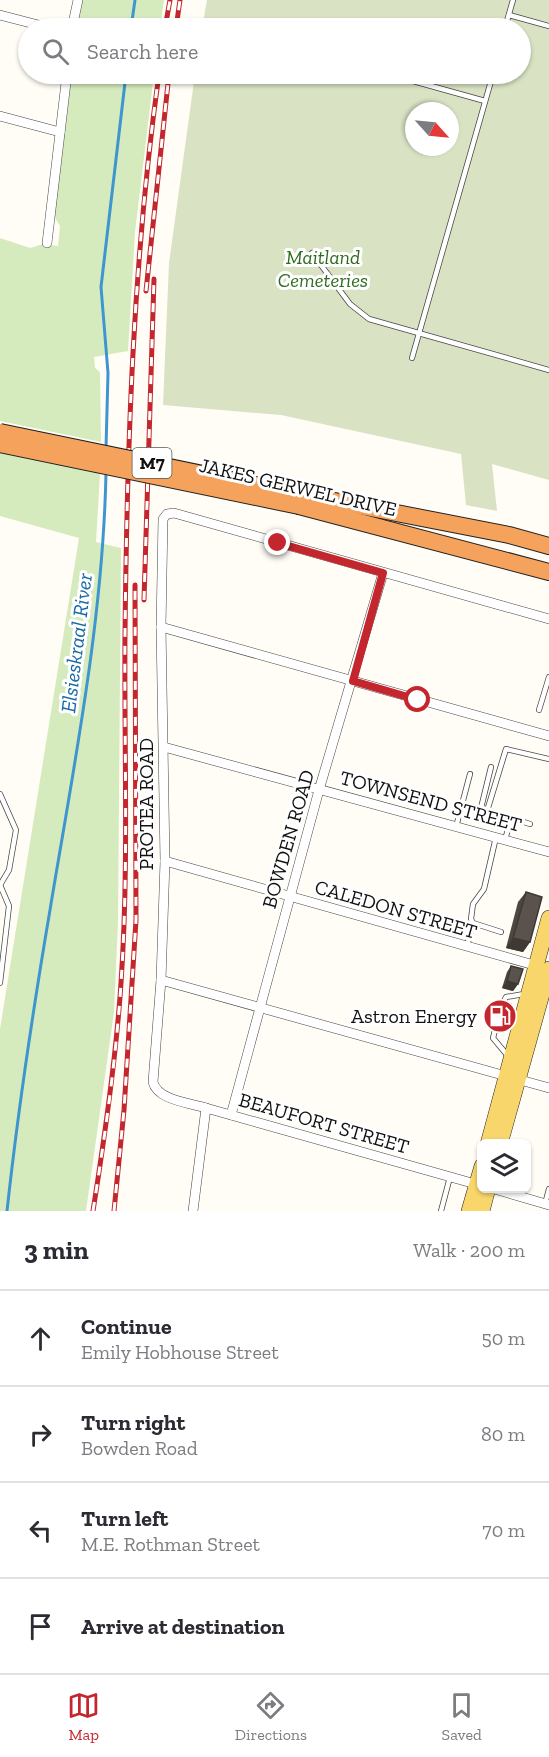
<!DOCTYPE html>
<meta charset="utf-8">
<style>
body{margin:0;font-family:"Zilla Slab",serif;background:#f2f2f3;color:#2b2b33}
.controls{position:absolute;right:18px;bottom:18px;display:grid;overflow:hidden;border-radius:9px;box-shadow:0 2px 4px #0004}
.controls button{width:54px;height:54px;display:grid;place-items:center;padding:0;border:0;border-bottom:2px solid #e1e1e2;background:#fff;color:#2b2b33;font:30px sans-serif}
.compass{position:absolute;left:405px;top:102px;width:54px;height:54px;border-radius:50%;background:#fff;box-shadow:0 2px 4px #0004;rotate:117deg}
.stop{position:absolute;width:18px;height:18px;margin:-14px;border:4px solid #c4262e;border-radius:50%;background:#fff}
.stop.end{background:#c4262e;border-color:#fff;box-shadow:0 2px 6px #0008}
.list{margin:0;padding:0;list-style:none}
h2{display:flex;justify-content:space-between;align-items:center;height:78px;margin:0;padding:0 24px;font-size:26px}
h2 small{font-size:20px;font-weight:400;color:#7c7c81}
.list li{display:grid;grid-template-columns:39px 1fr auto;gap:18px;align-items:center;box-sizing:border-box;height:96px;padding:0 24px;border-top:2px solid #e1e1e2}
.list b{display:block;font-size:22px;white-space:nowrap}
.list p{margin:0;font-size:20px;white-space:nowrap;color:#7c7c81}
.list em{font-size:20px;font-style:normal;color:#7c7c81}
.icon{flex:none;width:33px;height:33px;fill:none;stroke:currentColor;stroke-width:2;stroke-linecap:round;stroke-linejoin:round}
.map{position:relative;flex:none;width:549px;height:1211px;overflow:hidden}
.search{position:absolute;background:#fff;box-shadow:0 2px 4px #0004;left:18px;right:18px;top:18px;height:66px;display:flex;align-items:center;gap:15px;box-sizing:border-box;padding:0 21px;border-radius:33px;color:#7c7c81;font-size:22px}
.sheet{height:462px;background:#fff}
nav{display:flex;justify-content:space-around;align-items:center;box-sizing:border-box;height:84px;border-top:2px solid #e1e1e2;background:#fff;font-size:16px;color:#7c7c81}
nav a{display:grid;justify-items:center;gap:3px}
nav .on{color:#c4262e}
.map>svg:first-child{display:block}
</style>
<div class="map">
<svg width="549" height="1211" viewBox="0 0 549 1211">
<rect width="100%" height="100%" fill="#fffdf5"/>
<g fill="#d5ebbd">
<path d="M81,0h83l-4,28h-83z"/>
<path d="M72,74h82l-19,158 -7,119 -34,6 1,11 5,4 1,70 -101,-21v-183l30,10 13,-4 15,2 2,-20 -6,-10z"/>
<path d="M0,452l100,21 -4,69 25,6 -3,374 -4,90 -28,199h-86v-182l79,-491 -79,-22z"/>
</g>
<path fill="#d9e3c4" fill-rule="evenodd" d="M207,0h342v480l-57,-16 5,47 -31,-6 -5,-51 -180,-39 -118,-10 6,-142 26,-189h325v-46h-318zM414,111h36v36h-36z"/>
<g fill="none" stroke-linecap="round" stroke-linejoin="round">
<g stroke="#3f96cf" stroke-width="3">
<path d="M131,28l4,-28"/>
<path d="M106,448l2,-75 -7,-86 25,-213"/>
<path d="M7,1211c11,-101 26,-201 43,-301 24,-145 53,-290 56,-437"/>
</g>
<g stroke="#444" stroke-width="6">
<g id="lane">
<path d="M509,15l40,11"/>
<path d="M505,28l8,-28"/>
<path d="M388,74l97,27"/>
<path d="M312,253l38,51 19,15 180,51"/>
<path d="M412,358l81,-284"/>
<path d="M539,710l10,-33"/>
<path d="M491,767l-10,41 49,16"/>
<path d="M0,794l16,36 -7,40 -9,15"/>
<path d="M487,811l19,-62 43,10"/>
<path d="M456,827l14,-53"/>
<path d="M505,840l6,-22"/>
<path d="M0,885l9,21 -9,77"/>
<path d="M473,923l-2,-4 2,-15 11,-15 12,-52"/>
<path d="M467,946l6,-23 28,9"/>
<path d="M502,1005l4,-8 18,-3"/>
<path d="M496,1026l-3,12 15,18"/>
<path d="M545,1204l4,-15"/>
<path d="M441,1211l9,-34"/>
</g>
</g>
<g stroke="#444" stroke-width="10">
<g id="street">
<path d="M0,15l50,13"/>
<path d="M72,28l6,-28"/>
<path d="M0,116l60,16"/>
<path d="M47,243l20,-169"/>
<path d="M161,627l388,109"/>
<path d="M164,747l385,105"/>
<path d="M165,861l376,106"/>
<path d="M161,980l388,108"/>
<path d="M231,1115l88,-325 64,-217"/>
<path d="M479,1185l-273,-77c-16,-5 -49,-8 -53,-26l8,-102 4,-119 -4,-234 2,-108 4,-5 7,-1 375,106"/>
<path d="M491,1188l58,17"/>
<path d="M193,1211l13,-103"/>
</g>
</g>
<g stroke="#222" stroke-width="16">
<g id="primary">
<path d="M488,1144l61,-226"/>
<path d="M500,1144l49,-175"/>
<path d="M469,1211l13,-45"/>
<path d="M482,1211l6,-23"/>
</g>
</g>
<g stroke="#222" stroke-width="18">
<g id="highway">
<path d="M304,495l205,40 40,11"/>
<path d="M299,506l250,66"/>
</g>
</g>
<use href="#lane" stroke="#fff" stroke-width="4.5"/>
<use href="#street" stroke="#fff" stroke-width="9"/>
<use href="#primary" stroke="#f9d66b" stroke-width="15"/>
<use href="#highway" stroke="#f5a25d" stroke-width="16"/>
<g stroke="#c4262e" stroke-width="5">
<g id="rail">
<path d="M165,28l5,-28"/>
<path d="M176,28l4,-28"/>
<path d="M146,291l23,-217"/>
<path d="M144,600l10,-321"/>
<path d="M93,1211c12,-76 23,-151 28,-228 8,-116 3,-233 4,-349 2,-187 8,-375 34,-560"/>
<path d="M114,1211l10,-101 12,-190 -1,-335"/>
</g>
</g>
<use href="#rail" stroke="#fff" stroke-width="3" stroke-dasharray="9" stroke-linecap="butt"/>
<g stroke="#222" stroke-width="18" stroke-linecap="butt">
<g id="highway-bridge">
<path d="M0,432l304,63"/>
<path d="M0,444l299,62"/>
</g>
</g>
<use href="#highway-bridge" stroke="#f5a25d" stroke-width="16"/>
</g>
<g fill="#4d4742">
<path d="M526,892l4,50 -7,10 -17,-4 12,-46z"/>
<path d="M511,966l7,18 -5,7 -11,-3 5,-16z"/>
<path d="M501,1001l1,26 -10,-3 6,-20z"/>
</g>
<g fill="#3f3936">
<path d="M513,938l17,4 -7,10 -17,-4z"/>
<path d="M507,981l11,3 -5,7 -11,-3z"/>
<path d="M495,1021l9,3 -2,3 -10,-3z"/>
</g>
<g fill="#5a524d" stroke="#3f3936" stroke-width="1.5">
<path d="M526,892l16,5 -12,45 -17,-4z"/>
<path d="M511,966l12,3 -5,15 -11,-3z"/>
<path d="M501,1001l10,3 -7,20 -9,-3z"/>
</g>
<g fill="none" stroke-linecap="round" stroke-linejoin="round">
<path stroke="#c4262e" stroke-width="8" d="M278,543l105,30 -30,108 65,19"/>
</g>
<defs>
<g id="fuel-disc" transform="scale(1.725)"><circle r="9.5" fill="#c4262e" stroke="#fff"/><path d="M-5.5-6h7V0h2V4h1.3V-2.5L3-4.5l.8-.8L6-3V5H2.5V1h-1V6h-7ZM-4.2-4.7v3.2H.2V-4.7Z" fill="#fff"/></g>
</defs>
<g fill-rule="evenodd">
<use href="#fuel-disc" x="500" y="1016"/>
</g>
<g text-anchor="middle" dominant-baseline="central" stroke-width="6" stroke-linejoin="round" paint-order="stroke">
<rect fill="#fff" stroke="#585858" stroke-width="1.5" x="132.5" y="448" width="39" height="30" rx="4.5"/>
<g font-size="18" font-weight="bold" fill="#111">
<text x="152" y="463">M7</text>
</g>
<g font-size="20" font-style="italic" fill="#2f6b1f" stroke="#fff">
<text x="323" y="257">Maitland<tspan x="323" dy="23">Cemeteries</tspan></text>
</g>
<g font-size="20" fill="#111" stroke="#fff">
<text transform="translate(298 487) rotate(13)">JAKES GERWEL DRIVE</text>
<text transform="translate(431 801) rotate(15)">TOWNSEND STREET</text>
<text transform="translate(146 804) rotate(-90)">PROTEA ROAD</text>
<text transform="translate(288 839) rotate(-74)">BOWDEN ROAD</text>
<text transform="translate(396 909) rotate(16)">CALEDON STREET</text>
<text transform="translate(324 1123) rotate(16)">BEAUFORT STREET</text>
</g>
<g font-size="20" fill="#111" stroke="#fff" text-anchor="end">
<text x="477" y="1016">Astron Energy</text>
</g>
<g font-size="21" font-style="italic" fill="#1768a6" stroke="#fff">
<text transform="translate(76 643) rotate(-83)">Elsieskraal River</text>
</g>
</g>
</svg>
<div class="controls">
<button><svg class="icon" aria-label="layers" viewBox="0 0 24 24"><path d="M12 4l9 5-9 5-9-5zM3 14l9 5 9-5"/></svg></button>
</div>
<svg class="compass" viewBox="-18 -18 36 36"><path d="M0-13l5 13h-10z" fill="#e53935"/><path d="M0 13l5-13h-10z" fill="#7c7c81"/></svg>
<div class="stop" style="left:418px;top:700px"></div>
<div class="stop end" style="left:278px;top:543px"></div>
<div class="search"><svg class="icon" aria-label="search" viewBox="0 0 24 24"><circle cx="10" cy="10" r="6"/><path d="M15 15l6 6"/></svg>Search here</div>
</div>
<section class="sheet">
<h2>3 min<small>Walk · 200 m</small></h2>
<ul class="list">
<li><svg class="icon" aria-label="ahead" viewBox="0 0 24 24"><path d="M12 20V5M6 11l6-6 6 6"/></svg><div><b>Continue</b><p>Emily Hobhouse Street</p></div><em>50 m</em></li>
<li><svg class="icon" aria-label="right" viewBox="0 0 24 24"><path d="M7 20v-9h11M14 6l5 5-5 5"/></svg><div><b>Turn right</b><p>Bowden Road</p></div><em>80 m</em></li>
<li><svg class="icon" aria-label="left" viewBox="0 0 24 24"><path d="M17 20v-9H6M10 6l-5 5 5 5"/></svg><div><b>Turn left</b><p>M.E. Rothman Street</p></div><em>70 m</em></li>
<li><svg class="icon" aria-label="arrive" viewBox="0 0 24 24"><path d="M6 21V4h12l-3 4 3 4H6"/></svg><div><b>Arrive at destination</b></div></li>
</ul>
</section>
<nav>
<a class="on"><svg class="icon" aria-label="map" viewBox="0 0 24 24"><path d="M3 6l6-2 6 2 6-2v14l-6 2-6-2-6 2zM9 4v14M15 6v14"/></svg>Map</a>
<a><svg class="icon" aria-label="directions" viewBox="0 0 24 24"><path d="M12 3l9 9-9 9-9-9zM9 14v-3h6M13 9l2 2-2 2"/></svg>Directions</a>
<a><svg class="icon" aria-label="saved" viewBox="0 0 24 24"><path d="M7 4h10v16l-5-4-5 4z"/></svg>Saved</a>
</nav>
